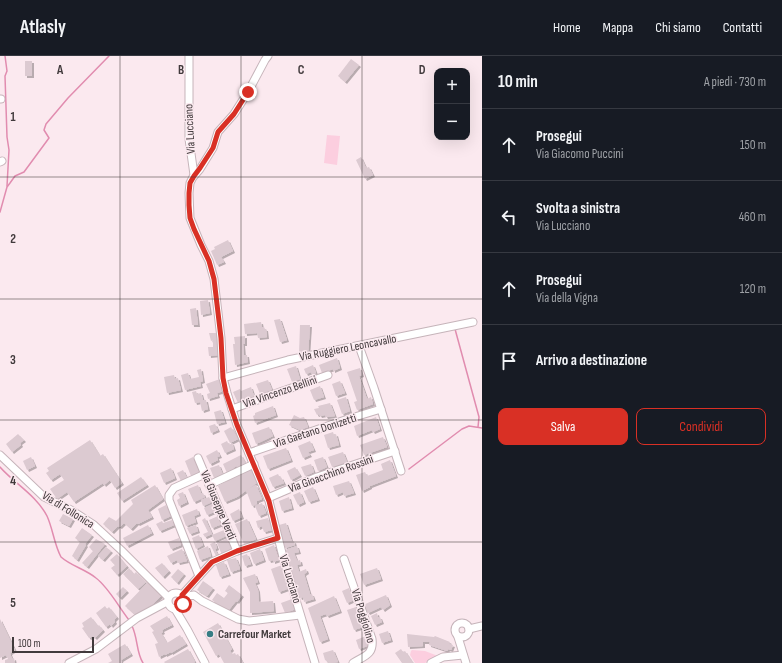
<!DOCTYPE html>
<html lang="it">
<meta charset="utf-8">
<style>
body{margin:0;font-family:"Sofia Sans Condensed",sans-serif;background:#242831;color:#f1f3f6}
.controls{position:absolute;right:12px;top:12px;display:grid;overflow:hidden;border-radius:8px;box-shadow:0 4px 16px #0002}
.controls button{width:36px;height:36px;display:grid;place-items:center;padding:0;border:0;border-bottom:1px solid #363941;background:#171b24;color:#f1f3f6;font:20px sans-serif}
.scale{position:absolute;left:12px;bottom:10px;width:82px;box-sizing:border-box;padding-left:4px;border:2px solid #413a3c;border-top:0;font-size:11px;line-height:14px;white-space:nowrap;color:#413a3c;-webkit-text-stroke:3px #fbe9ef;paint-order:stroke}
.stop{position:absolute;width:12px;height:12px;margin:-9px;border:3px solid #d93025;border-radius:50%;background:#fff}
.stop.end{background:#d93025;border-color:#fff;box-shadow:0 1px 4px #0008}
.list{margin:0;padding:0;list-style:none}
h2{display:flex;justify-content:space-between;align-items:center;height:52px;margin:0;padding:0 16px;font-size:17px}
h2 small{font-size:13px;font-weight:400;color:#9ea1a6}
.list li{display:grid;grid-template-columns:26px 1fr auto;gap:12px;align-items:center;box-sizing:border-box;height:72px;padding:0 16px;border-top:1px solid #363941}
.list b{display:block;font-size:15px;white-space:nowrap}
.list p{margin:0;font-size:13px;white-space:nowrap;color:#9ea1a6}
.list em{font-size:13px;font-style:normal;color:#9ea1a6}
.actions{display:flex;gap:8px;padding:12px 16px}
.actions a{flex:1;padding:9px 0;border:1px solid #d93025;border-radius:8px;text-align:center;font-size:14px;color:#d93025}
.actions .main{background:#d93025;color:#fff}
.icon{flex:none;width:22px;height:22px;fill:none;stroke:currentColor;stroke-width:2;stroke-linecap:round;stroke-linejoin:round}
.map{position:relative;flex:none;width:482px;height:607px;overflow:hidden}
header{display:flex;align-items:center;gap:24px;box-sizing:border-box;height:56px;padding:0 20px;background:#171b24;border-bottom:1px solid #363941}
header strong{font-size:19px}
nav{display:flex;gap:22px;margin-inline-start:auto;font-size:14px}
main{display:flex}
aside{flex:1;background:#171b24}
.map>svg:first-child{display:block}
</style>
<header>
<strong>Atlasly</strong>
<nav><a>Home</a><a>Mappa</a><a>Chi siamo</a><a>Contatti</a></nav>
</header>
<main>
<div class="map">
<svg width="482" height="607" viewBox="0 0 482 607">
<defs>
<filter id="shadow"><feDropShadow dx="2" dy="2" stdDeviation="0" flood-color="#0004"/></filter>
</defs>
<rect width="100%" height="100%" fill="#fbe9ef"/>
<g fill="#fccedf">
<path d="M327,79l13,1 -3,29 -13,-2z"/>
<path d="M412,594l13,1 13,5 -13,7h-10l-5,-8 1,-4z"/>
</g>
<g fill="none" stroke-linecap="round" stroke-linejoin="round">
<g stroke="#e18caf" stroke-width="1.5">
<path d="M5,0l2,15 -2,5 2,61 2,13 -2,36"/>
<path d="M0,156l7,-25 3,-4 5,-7 9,-4 25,-34 -5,-8 2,-6 22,-26 41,-42"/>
<path d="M455,273l24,88 -1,10"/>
<path d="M0,411c15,17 36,28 47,49 6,13 7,28 14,41 10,9 24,12 35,21 13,10 22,28 33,42"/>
<path d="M409,413l53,-40 7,-3 13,2"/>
<path d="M132,570c6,12 4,26 11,37"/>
</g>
</g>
<g fill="#dccad1" filter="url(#shadow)">
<path d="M351,3l8,6 -14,17 -7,-6z"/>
<rect x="25" y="5" width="7" height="15"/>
<path d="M361,101l5,11 3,-1 4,8 -8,4 -9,-19z"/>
<path d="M228,184l5,11 -12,6 3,5 -7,3 -6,-14 4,-2 -1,-2z"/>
<path d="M208,244l2,13 -9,2 -1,-14z"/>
<path d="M196,252l2,17h-6l-2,-16z"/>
<path d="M280,263l7,21 -7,2 -6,-22z"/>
<path d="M261,266l1,5h2l1,2h1l1,8 -9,1 -1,-5 -12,1 -1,-10z"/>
<path d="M300,269h10l-2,30 -9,-1z"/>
<path d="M209,277h9l1,22 -10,1 -1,-9h5v-7l-2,1z"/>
<path d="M245,280v8h-2l1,11h3l1,7 -13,3 -2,-21h2l-1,-7z"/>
<path d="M337,302l3,10 -7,3v-2l-11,4 -3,-8z"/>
<path d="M313,309l3,8 -4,1 -1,-2 -5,2 -2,-5z"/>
<path d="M296,310l4,13 -8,3 -5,-13z"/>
<path d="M360,312l2,7 -3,1 8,23 4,-2 2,7 -16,6 -3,-8 3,-1 -10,-29z"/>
<path d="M201,313l2,12 -3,1 1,4 -16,4 -4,-15 7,-2 2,6 9,-2 -2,-7z"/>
<path d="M174,319l1,4 3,-1 3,12 -14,3 -3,-16z"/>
<path d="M220,323l4,12 -7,2 1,3 -10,3 -1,-5 3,-1 -4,-9z"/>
<path d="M268,324l4,10 -12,4 -4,-10z"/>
<path d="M340,325l5,12 -9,3 -4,-12z"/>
<path d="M320,330l4,11 -10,3 -4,-10z"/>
<path d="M251,331l3,9 -16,7 -5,-11 7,-3 1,2z"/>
<path d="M196,335l1,3 4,-1 2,7h3l2,9 -6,2 -2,-9 -5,1 -3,-11z"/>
<path d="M346,341l4,14 -8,3 -5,-14z"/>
<path d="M330,347l5,13 -9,1 -1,-2 -5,1 -1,-2 -2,1 -3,-6 5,-1 -1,-2z"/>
<path d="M273,350l3,9 -21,8 -2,-7 2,-1v-2z"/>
<path d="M221,354l4,12 -8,2 -3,-12z"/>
<path d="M294,359l6,3 4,-1 4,10 -8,3 -11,-5z"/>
<path d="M376,361l4,12 -7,3 -1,-2 -15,6 -3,-10z"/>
<path d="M215,368l3,6 -7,3 -2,-7z"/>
<path d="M231,371l7,12 -8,4 -6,-12z"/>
<path d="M269,371l4,9 -17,8 -4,-11z"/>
<path d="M333,376l1,3 2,-1 3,11 -11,3 -4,-13z"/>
<path d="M18,378l6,6 -4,3 1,2 -9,7 -6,-8z"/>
<path d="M383,381l4,10 -23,8 -4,-10z"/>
<path d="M90,384l10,16 3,-2 19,29 -7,5 -5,-8 -6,5 -1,-2 -29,19 -7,-10 -10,7 -7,-10 14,-9 -4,-6 -9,6 -5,-7 3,-2 -2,-3z"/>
<path d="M227,385l2,4 3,-2 2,6 -9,4 -4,-9z"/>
<path d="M310,385l4,9 -6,2 2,3 -7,3 -5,-12z"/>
<path d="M286,392l5,12 -23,9 -5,-13z"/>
<path d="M217,394l3,6 -3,1 1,3 -8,4 -4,-8z"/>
<path d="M343,396l4,10 -15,5 -4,-10z"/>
<path d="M241,399l5,9 -8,4 -1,-2 -4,2 1,2 -7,3 -4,-9z"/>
<path d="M31,401l4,9 -8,4 -4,-9z"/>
<path d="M193,401l7,16 -9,3 -6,-15z"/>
<path d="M323,401l4,10 -9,4 -4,-11z"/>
<path d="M390,404l6,16 -26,10v1l-8,4 -6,-16 9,-3 2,4 16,-6 -2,-6z"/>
<path d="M311,408l3,8 -9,4 -4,-9z"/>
<path d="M219,409l4,10 -9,3 -4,-10z"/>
<path d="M295,411l5,8 -9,5 -4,-9z"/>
<path d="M171,412l4,10 -11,5 -4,-10z"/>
<path d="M251,412l7,14 -21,15 -12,5 -7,-16z"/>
<path d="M183,414l4,8 -6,3 -4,-8z"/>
<path d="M278,418l2,4 1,-1 3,6 -11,4 -4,-9z"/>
<path d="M141,421l6,8 -25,16 -5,-8z"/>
<path d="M349,425l5,12 -10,3 -1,-4 -7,3 -3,-9z"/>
<path d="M155,429l8,14 -15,11 4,7 -14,7 -1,-1 -6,6 -7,-6 -4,4 -2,-1 -6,6 -9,-8 6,-7 7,4 17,-17 -2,-4z"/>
<path d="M198,429l3,8h2l2,4 -11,5 -6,-13z"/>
<path d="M256,429l6,14 -5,2v3l-5,2 -6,-16z"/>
<path d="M313,431l5,12 -9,3 -5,-11z"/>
<path d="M183,436l4,10 -8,4 -2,-6 3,-2 -2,-4z"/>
<path d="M300,436l4,10 -6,3 -5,-10z"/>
<path d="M209,441l3,5 -9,4 -2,-6z"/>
<path d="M289,441l3,11 -10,3 -3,-10z"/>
<path d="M262,447l4,10 -7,3 -4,-10z"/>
<path d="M213,448l3,7 -9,4 -3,-7z"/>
<path d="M166,449l5,11 -9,4 -4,-11z"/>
<path d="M197,453l2,5 -5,2 2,6 -10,4 -4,-11z"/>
<path d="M239,453l3,8 -9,4 -3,-7z"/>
<path d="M63,458l10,5 -4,7 -10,-5z"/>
<path d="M218,460l4,8 -10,4 -3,-8z"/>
<path d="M205,462l7,16 -7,3 -2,-3 5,-2 -6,-12z"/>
<path d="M268,462l4,12 -8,2 -2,-6 -4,2 -2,-7z"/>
<path d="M247,463l9,20 -12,5 -9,-20z"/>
<path d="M172,464l2,5 -14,6 -4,-7 6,-3 1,2z"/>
<path d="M286,467l6,19 2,-1 1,4 -10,3 -6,-23z"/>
<path d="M148,469l4,8 -25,13 -4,-8z"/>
<path d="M196,469l2,6 -8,3 -3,-6z"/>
<path d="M82,472l10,7 -7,9 1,1 -9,15 -5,-4 8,-14 -5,-4z"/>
<path d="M224,474l2,6 -11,5 -3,-6z"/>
<path d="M199,479l4,10 -7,4 -4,-11z"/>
<path d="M179,482l2,7 -10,4 -3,-7z"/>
<path d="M228,482l5,12 -11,5 -5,-12z"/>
<path d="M96,483l9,5 -18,23 -5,-4 11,-12 -4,-4z"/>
<path d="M215,486l2,6 -2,1 3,6 -2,1 -6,-12z"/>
<path d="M274,489l5,15 -6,2v-2l-4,1 -4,-12z"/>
<path d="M208,490l3,10 -11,4 -3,-9z"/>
<path d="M297,490l2,6 -5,1 3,8 3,-1 1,4 -4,1 2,7 7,-3 1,3 -3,2 6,20h2l2,5 -10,3 -1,-5 -3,1 -15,-48z"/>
<path d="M106,491l5,4 -8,9 -5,-4z"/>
<path d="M182,493l5,12 -9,2 -1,-3 -6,3 -4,-7z"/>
<path d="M260,493l4,11 -10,4 -4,-11z"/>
<path d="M117,498l10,12 -10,9 -6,-7 4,-3 -5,-5z"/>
<path d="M247,498l4,10 -6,2 -3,-10z"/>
<path d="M236,502l4,11 -9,3 -4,-12z"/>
<path d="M224,506l5,12 -9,3 -4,-12z"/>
<path d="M162,507l7,8 -6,6 -8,-9z"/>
<path d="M282,509l8,23 -11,4 -8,-23z"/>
<path d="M129,512l5,6 2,-2 10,10 -8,7 -15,-15z"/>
<path d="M377,512l4,11 -17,6 -4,-11z"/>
<path d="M178,513l6,5 -7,9 -6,-6z"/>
<path d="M255,518l3,8 -3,1 3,7 1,12 14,-1 1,10 -24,2v-21l-7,-14z"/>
<path d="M203,525l10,7 -6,8 -10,-6z"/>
<path d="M148,526l14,13 -16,16 -2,-1 -7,7 -12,-11z"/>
<path d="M229,529l13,10 -5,7 -1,-1 -8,10 -16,-11 5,-7 7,5 4,-5 -3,-2z"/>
<path d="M123,531l4,4 -7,7 -4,-4z"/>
<path d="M349,532l5,12 -7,3 -5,-12z"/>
<path d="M386,539l4,10 -7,5 -2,-3 -13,6 -5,-8z"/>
<path d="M334,540l6,15 -13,5 -1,-2 -6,2 8,23 -8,3 -12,-34z"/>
<path d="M292,543l4,10 -11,4 -4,-10z"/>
<path d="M105,550l2,3 2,-2 8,10 -3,3 1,2 -4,4 -1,-2 -4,3 -10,-14z"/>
<path d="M356,551l7,20 -9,3 -7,-20z"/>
<path d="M377,557l1,4h2l2,5 -7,3 -4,-9z"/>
<path d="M167,560l5,9 -10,5 1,2 -2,1 6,10 13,-8 6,9 -15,9v-1l-6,3v-1l-6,3 -4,-13 3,-1 -6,-11 2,-1 -4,-5z"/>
<path d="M91,561l7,9 1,-1 4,5 -8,8 -2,-2 -4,2 -7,-10 2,-1 -2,-4z"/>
<path d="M0,563l15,31 -5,3 2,6 2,-1 1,5h-10v-3l3,-1 -2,-4 -6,3z"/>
<path d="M218,567l14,26 -2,2 2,3 3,-1 1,2 2,-1 5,9h-19l-5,-9 -3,2 -13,-24z"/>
<path d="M388,575l3,9 -9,3 -3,-9z"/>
<path d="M407,578l27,3 1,-1 15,6 -1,2 4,1 -2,5 -3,-1 -1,2 -18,-6 1,-3h-7v4l-15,1z"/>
<path d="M366,580l4,9 -11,4 -3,-9z"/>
<path d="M125,588l6,10 -10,6 1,3h-14l4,-2 -4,-7z"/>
<path d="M188,593l7,13 -2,1h-28l-1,-1z"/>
<path d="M401,593l2,3 2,-1 8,12h-11l-7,-10z"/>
<path d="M333,594l5,12 -8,1 -5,-3 -2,-7z"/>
</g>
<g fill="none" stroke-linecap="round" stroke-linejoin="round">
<g stroke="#c6b4ba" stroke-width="9">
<g id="minor">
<path d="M189,0v83l5,36 -4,8 -1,10 1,25 11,27 8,16 5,18 7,59 2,40 4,15 10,32 32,76 14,56 32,106"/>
<path d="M0,43h1"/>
<path d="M0,106l2,-1"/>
<path d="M194,120l6,-7 13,-21 5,-16 16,-18 14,-22 17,-32 3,-4"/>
<path d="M359,290l15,42 27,83"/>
<path d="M223,322l65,-18 185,-38"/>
<path d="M232,353l96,-34"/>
<path d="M249,397l99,-34 33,-10"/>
<path d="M0,399l44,42 27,13 23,15 27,25 47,47"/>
<path d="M198,402l39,93"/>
<path d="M209,429l45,-21"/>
<path d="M268,442l49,-21 78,-26"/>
<path d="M344,503l28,80c2,16 -8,17 -19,24"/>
<path d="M199,520l-30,-76v-5l5,-7 31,-14"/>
<circle cx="176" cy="545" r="8"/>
<path d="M182,539l30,-33 25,-11 41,-13"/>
<path d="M183,541l11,-2 8,6 36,18 11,2 51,-6"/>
<path d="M175,553l12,20 18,34"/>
<circle cx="462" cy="574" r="7"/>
<path d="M469,573l13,-3"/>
<path d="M458,581l8,26"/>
<path d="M69,607l27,-14 41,-31 30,-16"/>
<path d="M431,607l12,-6 20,-2"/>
</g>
</g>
<use href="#minor" stroke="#fff" stroke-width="7"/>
</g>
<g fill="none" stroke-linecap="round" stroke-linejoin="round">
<path stroke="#d93025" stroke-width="5" d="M183,548l1,-4 -2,-5 30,-33 25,-11 41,-13 -9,-37 -32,-76 -11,-32 -3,-15 -2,-40 -7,-59 -5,-18 -15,-32 -4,-11 -1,-13v-12l1,-10 4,-7 6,-8 13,-20 5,-16 16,-18 14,-22"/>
</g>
<path fill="none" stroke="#413a3c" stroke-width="1" stroke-opacity="0.55" d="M120,0v607M241,0v607M362,0v607M0,121h482M0,243h482M0,364h482M0,486h482"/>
<circle fill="#357d84" stroke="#fbe9ef" stroke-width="1.5" cx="210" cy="578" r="4"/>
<g text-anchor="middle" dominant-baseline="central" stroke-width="3" stroke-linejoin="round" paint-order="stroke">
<g font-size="12" fill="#413a3c" stroke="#fbe9ef">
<text transform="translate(190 73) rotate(-93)">Via Lucciano</text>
<text transform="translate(348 292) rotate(-11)">Via Ruggiero Leoncavallo</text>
<text transform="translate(280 336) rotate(-19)">Via Vincenzo Bellini</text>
<text transform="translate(315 375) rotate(-18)">Via Gaetano Donizetti</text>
<text transform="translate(331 418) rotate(-20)">Via Gioacchino Rossini</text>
<text transform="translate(218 449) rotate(67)">Via Giuseppe Verdi</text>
<text transform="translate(68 454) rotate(32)">Via di Follonica</text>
<text transform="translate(290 523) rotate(73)">Via Lucciano</text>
<text transform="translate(363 560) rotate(73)">Via Poggiolino</text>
</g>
<g font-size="12" font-weight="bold" fill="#413a3c" stroke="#fbe9ef" text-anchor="start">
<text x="218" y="578">Carrefour Market</text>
</g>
</g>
<g font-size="13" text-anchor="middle" font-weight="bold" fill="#413a3c" stroke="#fbe9ef" stroke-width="3" stroke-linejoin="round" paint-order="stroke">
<text x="60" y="18">A</text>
<text x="181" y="18">B</text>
<text x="301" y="18">C</text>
<text x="422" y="18">D</text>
<text x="13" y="65">1</text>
<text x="13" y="187">2</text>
<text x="13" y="308">3</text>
<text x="13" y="429">4</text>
<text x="13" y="551">5</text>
</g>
</svg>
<div class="controls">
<button>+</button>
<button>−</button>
</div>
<div class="scale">100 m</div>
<div class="stop" style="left:183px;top:548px"></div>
<div class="stop end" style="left:248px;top:36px"></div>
</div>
<aside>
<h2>10 min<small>A piedi · 730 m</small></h2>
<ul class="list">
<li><svg class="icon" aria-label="ahead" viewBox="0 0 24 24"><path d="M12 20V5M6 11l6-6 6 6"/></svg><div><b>Prosegui</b><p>Via Giacomo Puccini</p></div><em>150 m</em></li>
<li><svg class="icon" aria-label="left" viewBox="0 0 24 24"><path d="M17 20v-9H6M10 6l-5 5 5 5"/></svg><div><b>Svolta a sinistra</b><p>Via Lucciano</p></div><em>460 m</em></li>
<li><svg class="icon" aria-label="ahead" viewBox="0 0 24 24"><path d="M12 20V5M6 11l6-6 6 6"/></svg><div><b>Prosegui</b><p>Via della Vigna</p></div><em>120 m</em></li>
<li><svg class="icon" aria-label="arrive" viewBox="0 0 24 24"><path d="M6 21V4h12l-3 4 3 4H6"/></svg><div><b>Arrivo a destinazione</b></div></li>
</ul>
<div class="actions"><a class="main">Salva</a><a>Condividi</a></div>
</aside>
</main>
